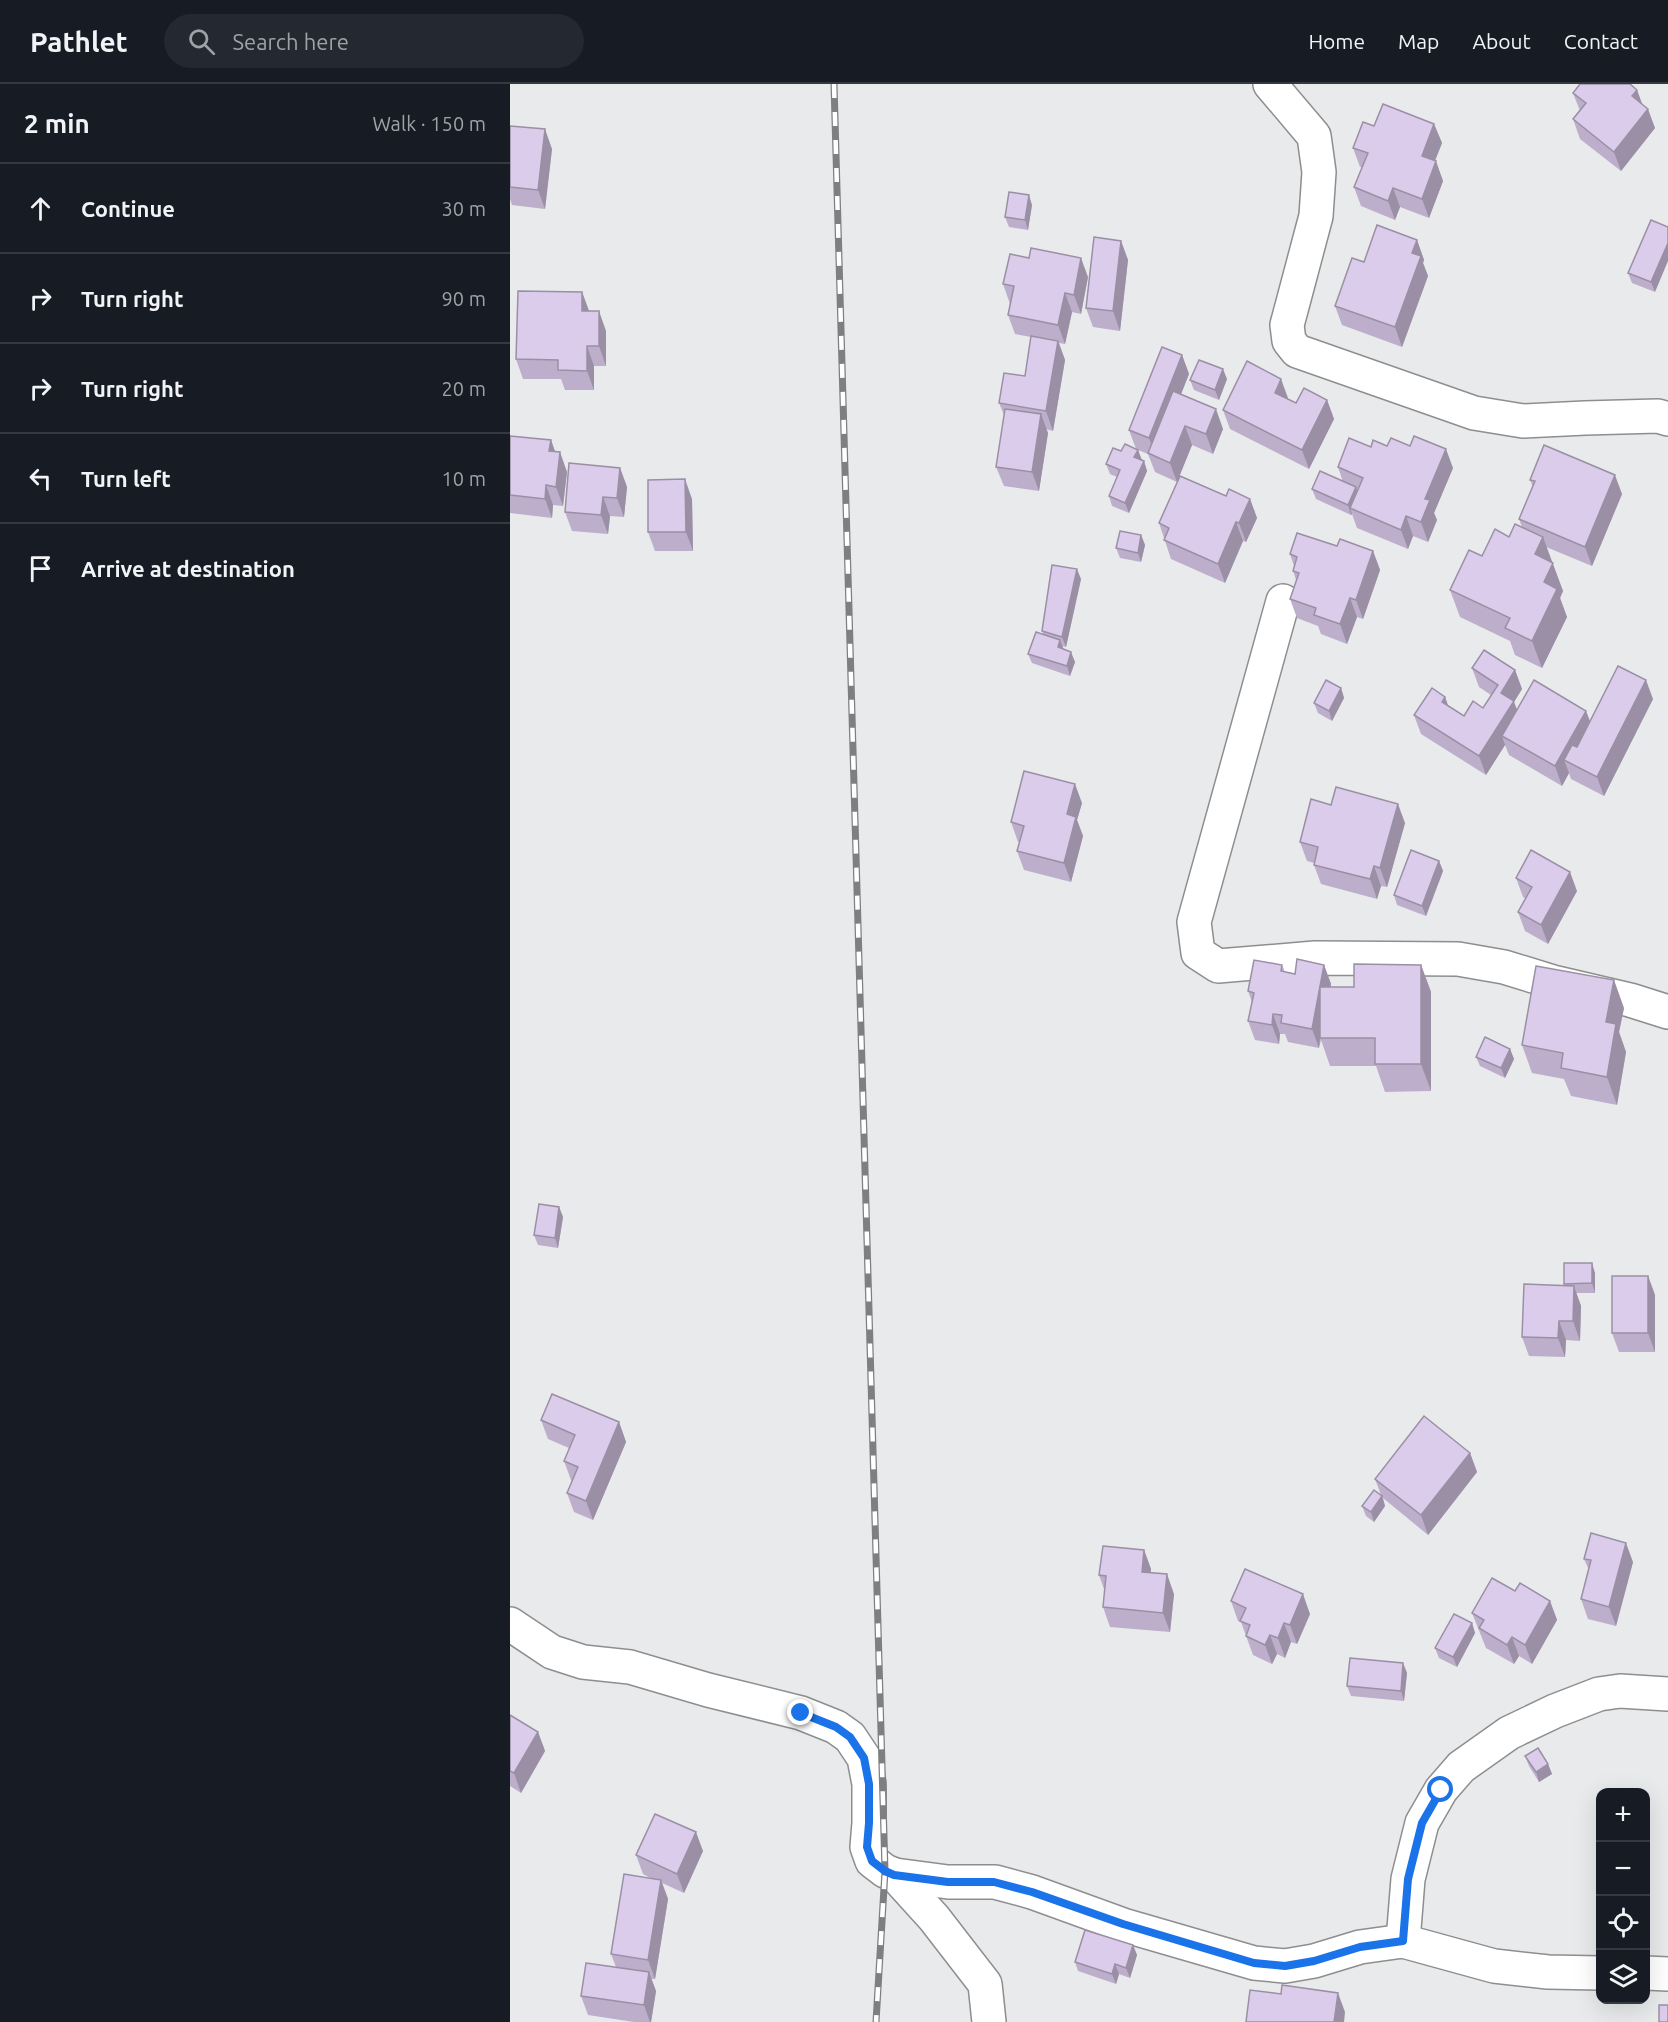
<!DOCTYPE html>
<meta charset="utf-8">
<style>
body{margin:0;font-family:Ubuntu,sans-serif;background:#242831;color:#f1f3f6}
.controls{position:absolute;right:18px;bottom:18px;display:grid;overflow:hidden;border-radius:12px;box-shadow:0 6px 24px #0002}
.controls button{width:54px;height:54px;display:grid;place-items:center;padding:0;border:0;border-bottom:2px solid #363941;background:#171b24;color:#f1f3f6;font:30px sans-serif}
.stop{position:absolute;width:18px;height:18px;margin:-14px;border:4px solid #1a73e8;border-radius:50%;background:#fff}
.stop.end{background:#1a73e8;border-color:#fff;box-shadow:0 2px 6px #0008}
.list{margin:0;padding:0;list-style:none}
h2{display:flex;justify-content:space-between;align-items:center;height:78px;margin:0;padding:0 24px;font-size:26px}
h2 small{font-size:20px;font-weight:400;color:#9ea1a6}
.list li{display:grid;grid-template-columns:39px 1fr auto;gap:18px;align-items:center;box-sizing:border-box;height:90px;padding:0 24px;border-top:2px solid #363941}
.list b{display:block;font-size:22px;white-space:nowrap}
.list em{font-size:20px;font-style:normal;color:#9ea1a6}
.icon{flex:none;width:33px;height:33px;fill:none;stroke:currentColor;stroke-width:2;stroke-linecap:round;stroke-linejoin:round}
.map{position:relative;flex:none;width:1158px;height:1938px;overflow:hidden}
header{display:flex;align-items:center;gap:36px;box-sizing:border-box;height:84px;padding:0 30px;background:#171b24;border-bottom:2px solid #363941}
header strong{font-size:28px}
nav{display:flex;gap:33px;margin-inline-start:auto;font-size:21px}
.search{width:420px;height:54px;background:#242831;display:flex;align-items:center;gap:15px;box-sizing:border-box;padding:0 21px;border-radius:33px;color:#9ea1a6;font-size:22px}
main{display:flex}
aside{flex:1;background:#171b24}
.map>svg:first-child{display:block}
</style>
<header>
<strong>Pathlet</strong>
<div class="search"><svg class="icon" aria-label="search" viewBox="0 0 24 24"><circle cx="10" cy="10" r="6"/><path d="M15 15l6 6"/></svg>Search here</div>
<nav><a>Home</a><a>Map</a><a>About</a><a>Contact</a></nav>
</header>
<main>
<aside>
<h2>2 min<small>Walk · 150 m</small></h2>
<ul class="list">
<li><svg class="icon" aria-label="ahead" viewBox="0 0 24 24"><path d="M12 20V5M6 11l6-6 6 6"/></svg><div><b>Continue</b></div><em>30 m</em></li>
<li><svg class="icon" aria-label="right" viewBox="0 0 24 24"><path d="M7 20v-9h11M14 6l5 5-5 5"/></svg><div><b>Turn right</b></div><em>90 m</em></li>
<li><svg class="icon" aria-label="right" viewBox="0 0 24 24"><path d="M7 20v-9h11M14 6l5 5-5 5"/></svg><div><b>Turn right</b></div><em>20 m</em></li>
<li><svg class="icon" aria-label="left" viewBox="0 0 24 24"><path d="M17 20v-9H6M10 6l-5 5 5 5"/></svg><div><b>Turn left</b></div><em>10 m</em></li>
<li><svg class="icon" aria-label="arrive" viewBox="0 0 24 24"><path d="M6 21V4h12l-3 4 3 4H6"/></svg><div><b>Arrive at destination</b></div></li>
</ul>
</aside>
<div class="map">
<svg width="1158" height="1938" viewBox="0 0 1158 1938">
<rect width="100%" height="100%" fill="#e9eaec"/>
<g fill="none" stroke-linecap="round" stroke-linejoin="round">
<g stroke="#8d8e8f" stroke-width="36">
<g id="minor">
<path d="M760,0l44,52 5,36 -3,44 -29,109 2,16 8,10 177,62 49,8 62,-3 73,-2 10,3"/>
<path d="M773,517l-89,321 4,31 20,13 97,-8 143,1 46,8 49,15 77,18 38,12"/>
<path d="M0,1540l42,28 31,10 47,5 78,23 93,23 35,14 14,10 14,21 5,26v39l-2,24 5,14 13,10 10,4 39,43 51,66 4,38"/>
<path d="M385,1791l53,7h47l37,10 91,33 131,38 31,3 29,-5 46,-14 43,-6 91,25 54,6 52,1"/>
<path d="M893,1857l5,-62 14,-56 19,-33 20,-23 48,-34 46,-22 44,-17 21,-3 48,3"/>
<path d="M1136,1889l22,1"/>
</g>
</g>
<use href="#minor" stroke="#fff" stroke-width="33"/>
<g stroke="#7e7f80" stroke-width="7">
<path id="rail" d="M324,0l51,1787 -9,151"/>
</g>
<use href="#rail" stroke="#fff" stroke-width="4.5" stroke-dasharray="14" stroke-linecap="butt"/>
</g>
<g fill="#bdafcb">
<path d="M1127,6l5,14 13,24 -34,43 -41,-32 -7,-20 7,-8 -7,-18z"/>
<path d="M924,40l8,19 -7,18 8,20 -14,37 -29,-11 -5,13 -34,-14 -7,-19 8,-20h-2l-7,-19 21,-22z"/>
<path d="M0,42l42,23 -7,60 -33,-4 -2,-6z"/>
<path d="M522,121l-4,25 -19,-3 -4,-10z"/>
<path d="M1141,136l4,72 -23,-9 -4,-10z"/>
<path d="M907,156l7,20 -1,3 5,13 -26,71 -60,-22 -7,-19 29,-44z"/>
<path d="M611,157l7,19 -8,71 -27,-4 -7,-19z"/>
<path d="M578,193l-7,37 -9,-2 -7,32 -6,-1 6,17 -12,71 -7,-2 2,4 -9,58 -35,-5 -8,-19 8,-52 -5,-12 26,-27 6,-39 -16,-3 -7,-19 2,-11 -7,-20z"/>
<path d="M72,208l7,19 17,20v35h-12v24h-29l-4,-11h-38l-7,-20z"/>
<path d="M672,271l7,19 -8,20 42,35 -10,25 -21,-9 -15,37 -22,-10 -7,-18 -10,-4 3,10 3,1 3,10 -18,42 -17,-7 -3,-10 8,-19 -7,-3 -4,-10 15,-13 15,-2 -7,-19z"/>
<path d="M717,295l-8,21 -25,-10 -4,-10z"/>
<path d="M778,314v1l8,4 31,-3 7,19 -25,50 -79,-40 -7,-19z"/>
<path d="M0,352l41,4 4,12 12,20 -4,34 -10,-1 -1,13 -42,-5z"/>
<path d="M877,362l66,22 -19,45 3,7 -9,22 -15,-6 -5,13 -51,-21 -5,-14 -1,1 -35,-16 -4,-10 31,-7 -5,-15z"/>
<path d="M110,384l7,19 -3,30 -14,-1 -2,18 -36,-3 -7,-19z"/>
<path d="M1020,396l92,14 -30,72 -46,-19 17,44 -3,7 7,19 -25,51 -27,-13 -5,-14 -50,-24 -10,-27 32,-34 40,-29 -3,-8 14,-32z"/>
<path d="M716,412l24,3 7,19 -11,24 -3,-1 -18,42 -54,-24 -12,-36z"/>
<path d="M182,415l1,52h-38l-7,-19z"/>
<path d="M631,451l4,10 -4,17 -21,-4 -4,-10z"/>
<path d="M827,462l36,5 7,19 -17,49 -6,-2 -10,27 -26,-10 -3,-8 -21,-8 -7,-19 6,-19 -3,-9 1,-5 -4,-12z"/>
<path d="M571,495l-15,68 -4,-1 1,3 12,13 -5,14 -38,-13 -4,-9 15,-20 -1,-3z"/>
<path d="M962,584l43,2 7,19 -8,13 3,8 69,1 4,10 63,-22 -49,97 -33,-17 -2,-6 -7,13 -53,-31 -4,-10 -19,30 -65,-41 -7,-19 31,-18 3,9 16,10 19,-8 8,-13 -12,-8z"/>
<path d="M831,604l3,10 -12,23 -14,-8 -4,-10z"/>
<path d="M572,719l-5,17 6,16 -12,46 -47,-12 -7,-19 3,-9h-2l-7,-20z"/>
<path d="M821,721l74,18 -18,64 -6,-1 -4,13 -56,-15 -7,-19v-2l-7,-2 -7,-19z"/>
<path d="M929,777l4,10 -17,45 -29,-11 -3,-10z"/>
<path d="M1006,794l61,13 -29,53 -23,-13 -7,-19 7,-14 -2,-1z"/>
<path d="M772,881l3,7 10,2 29,-9 7,19v3h23l67,-22 10,27v99l-46,1 -9,-26h-46l-9,-26 -2,8 -31,-6 -3,-8h-5l-1,10 -24,-4 -7,-19 4,-19 -4,-11z"/>
<path d="M1114,924l-5,24 7,20 -9,53 -46,-9 -7,-17 -32,-6 -10,-28z"/>
<path d="M1000,965l4,10 -9,19 -25,-12 -4,-9z"/>
<path d="M49,1123l4,10 -5,31 -20,-3 -4,-10z"/>
<path d="M1085,1189v20h-19l5,13 -1,35 -14,-1 -1,17 -36,-1 -7,-19 43,-51 -1,-2z"/>
<path d="M1138,1192l7,19v57h-36l-7,-19z"/>
<path d="M31,1336l78,2 7,20 -33,78 -19,-8 -7,-19 5,-12 -1,-1 -7,-19 5,-13 -21,-9z"/>
<path d="M960,1369l7,19 -49,63 -45,-37 2,8 -11,16 -8,-6 -4,-10 19,-11 -6,-16z"/>
<path d="M634,1466l7,19v4l23,21 -4,38 -60,-5 -7,-20 2,-15 -6,-17z"/>
<path d="M1074,1475l49,3 -17,64 -28,-7 -7,-20 8,-29z"/>
<path d="M1005,1507l35,10 7,19 -25,44 -13,-8 -5,8 -28,-16 -14,-35z"/>
<path d="M721,1517l79,13 -13,30 -6,-2 -6,16 -8,-4 -5,10 -19,-9 -12,-33 -3,-1z"/>
<path d="M962,1539l3,10 -18,34 -18,-9 -4,-10z"/>
<path d="M893,1579l4,10 -3,28 -53,-5 -4,-10z"/>
<path d="M0,1631l28,17 7,19 -24,42 -11,-7z"/>
<path d="M1015,1672l23,8 4,10 -13,8 -10,-16z"/>
<path d="M193,1767l-19,42 -22,-10 6,16 -13,80h-4l5,12 -5,31h-17l-46,-7 -7,-19 35,-29 -5,-13 41,-75 -9,-5 -7,-19z"/>
<path d="M623,1861l4,10 -7,23 -11,-4 -3,10 -38,-13 -3,-9z"/>
</g>
<g fill="#9a8fa5">
<path d="M1127,6l7,19 -12,-13z"/>
<path d="M1138,25l7,19 -34,43 -7,-19z"/>
<path d="M924,40l8,19 -13,32 -7,-19z"/>
<path d="M35,45l7,20 -7,60 -7,-19z"/>
<path d="M926,77l7,20 -14,37 -7,-19z"/>
<path d="M883,104l7,19 -5,13 -7,-19z"/>
<path d="M519,111l3,10 -4,25 -3,-10z"/>
<path d="M907,156l7,20 -1,3 5,13 -26,71 -7,-20 17,-74z"/>
<path d="M611,157l7,19 -8,71 -7,-20z"/>
<path d="M1158,159v18l-13,31 -4,-10z"/>
<path d="M571,174l7,19 -7,37 -7,-19z"/>
<path d="M72,208l7,19h-7z"/>
<path d="M555,209l7,19 -7,32 -7,-19z"/>
<path d="M89,227l7,20v35l-7,-20z"/>
<path d="M548,257l7,19 -12,71 -7,-20z"/>
<path d="M77,262l7,20v24l-7,-19z"/>
<path d="M672,271l7,19 -33,83 -7,-19z"/>
<path d="M713,285l4,10 -8,21 -4,-10z"/>
<path d="M771,295l7,19 -6,14 -7,-19z"/>
<path d="M817,316l7,19 -25,50 -7,-19z"/>
<path d="M706,325l7,20 -10,25 -7,-20z"/>
<path d="M531,330l7,19 -9,58 -7,-19z"/>
<path d="M675,342l7,19 -15,37 -7,-19z"/>
<path d="M41,356l7,20 -9,-9z"/>
<path d="M936,365l7,19 -19,45 3,7 -9,22 -7,-20 4,-23z"/>
<path d="M628,366l4,10 -8,-3z"/>
<path d="M50,368l7,20 -4,34 -7,-19z"/>
<path d="M634,377l3,10 -18,42 -4,-10z"/>
<path d="M110,384l7,19 -3,30 -7,-19z"/>
<path d="M1105,391l7,19 -30,72 -7,-19z"/>
<path d="M175,395l7,20 1,52 -7,-19z"/>
<path d="M36,401l7,20 -1,13 -7,-19z"/>
<path d="M846,403l3,10 -9,11 2,6 -1,1 -3,-10z"/>
<path d="M93,413l7,19 -2,18 -7,-19z"/>
<path d="M740,415l7,19 -11,24 -7,-19z"/>
<path d="M896,432l7,20 -5,13 -7,-19z"/>
<path d="M726,438l7,19 -18,42 -7,-19z"/>
<path d="M631,451l4,10 -4,17 -3,-9z"/>
<path d="M1033,453l20,54 -3,7 7,19 -25,51 -10,-27 3,-87z"/>
<path d="M863,467l7,19 -17,49 -7,-19z"/>
<path d="M567,485l4,10 -15,68 -4,-10z"/>
<path d="M840,514l7,19 -10,27 -7,-20z"/>
<path d="M550,556l4,10 -6,-3z"/>
<path d="M561,568l4,10 -5,14 -3,-10z"/>
<path d="M1005,586l7,19 -8,13 7,18 -19,16 3,9 -19,30 -7,-19 22,-63z"/>
<path d="M1136,596l7,19 -49,97 -7,-19z"/>
<path d="M831,604l3,10 -12,23 -3,-10z"/>
<path d="M935,613l7,19 -10,-14z"/>
<path d="M1076,627l7,19 -29,30 5,13 -7,13 -7,-20z"/>
<path d="M565,700l7,19 -5,17 6,16 -12,46 -7,-19 3,-49z"/>
<path d="M888,720l7,19 -18,64 -7,-19z"/>
<path d="M929,777l4,10 -17,45 -4,-10z"/>
<path d="M864,782l7,20 -4,13 -7,-20z"/>
<path d="M1060,788l7,19 -29,53 -7,-19z"/>
<path d="M814,881l7,19 -10,54h-1l-1,10 -7,-19z"/>
<path d="M911,881l10,27v99l-10,-27z"/>
<path d="M1104,896l10,28 -5,24 7,20 -9,53 -10,-28 -1,-55z"/>
<path d="M763,930l7,20 -1,10 -7,-19z"/>
<path d="M1000,965l4,10 -9,19 -4,-10z"/>
<path d="M49,1123l4,10 -5,31 -3,-10z"/>
<path d="M1082,1179l3,10v20l-3,-10z"/>
<path d="M1138,1192l7,19v57l-7,-19z"/>
<path d="M1064,1202l7,20 -1,35 -7,-20z"/>
<path d="M1049,1237l7,19 -1,17 -7,-19z"/>
<path d="M109,1338l7,20 -33,78 -7,-19z"/>
<path d="M960,1369l7,19 -49,63 -7,-20z"/>
<path d="M872,1412l3,10 -11,16 -3,-10z"/>
<path d="M1116,1459l7,19 -17,64 -7,-19z"/>
<path d="M634,1466l7,19 -2,22 -7,-19z"/>
<path d="M657,1490l7,20 -4,38 -7,-19z"/>
<path d="M793,1510l7,20 -13,30 -7,-19z"/>
<path d="M1040,1517l7,19 -25,44 -7,-19z"/>
<path d="M774,1539l7,19 -6,16 -7,-20z"/>
<path d="M962,1539l3,10 -18,34 -4,-10z"/>
<path d="M760,1551l7,19 -5,10 -7,-19z"/>
<path d="M1002,1553l7,19 -5,8 -7,-19z"/>
<path d="M893,1579l4,10 -3,28 -3,-10z"/>
<path d="M28,1648l7,19 -24,42 -7,-20z"/>
<path d="M1038,1680l4,10 -13,8 -3,-10z"/>
<path d="M186,1748l7,19 -19,42 -7,-19z"/>
<path d="M151,1796l7,19 -13,80 -7,-19z"/>
<path d="M623,1861l4,10 -7,23 -4,-10z"/>
<path d="M605,1880l4,10 -3,10 -4,-10z"/>
<path d="M139,1888l7,19 -5,31h-1l-6,-17z"/>
<path d="M828,1909l7,19 -1,10h-10z"/>
</g>
<g fill="#dcccec" stroke="#9a8fa5" stroke-width="1.5">
<path d="M1070,0h50l7,6 -5,6 16,13 -34,43 -41,-33 13,-16 -13,-10z"/>
<path d="M873,20l51,20 -12,32 14,5 -14,38 -29,-11 -5,13 -34,-14 14,-34 -15,-5 10,-26 11,4z"/>
<path d="M0,42l35,3 -7,61 -28,-3z"/>
<path d="M499,108l20,3 -4,25 -20,-3z"/>
<path d="M1141,136l17,7v16l-17,39 -23,-9z"/>
<path d="M867,141l40,15 -5,13 9,3 -26,71 -60,-21 17,-48 12,4z"/>
<path d="M584,153l27,4 -8,70 -27,-3z"/>
<path d="M521,164l50,10 -7,37 -9,-2 -7,32 -50,-10 6,-29 -11,-2 7,-30 19,4z"/>
<path d="M8,207l64,1v19h17v35h-12v25l-29,-1v-10l-42,-1z"/>
<path d="M521,252l27,5 -12,70 -47,-8 5,-30 21,3z"/>
<path d="M652,263l20,8 -33,83 -20,-8z"/>
<path d="M689,276l24,9 -8,21 -25,-10z"/>
<path d="M737,277l34,18 -6,14 21,10 8,-15 23,12 -25,50 -79,-40z"/>
<path d="M663,307l43,18 -10,25 -21,-8 -15,37 -22,-10z"/>
<path d="M495,325l36,5 -9,58 -36,-5z"/>
<path d="M0,352l41,4 -2,11 11,1 -4,35 -10,-2 -1,14 -35,-4z"/>
<path d="M904,352l32,13 -21,50 5,1 -9,22 -15,-6 -5,14 -51,-22 13,-30 -25,-11 11,-29 22,9 2,-7 14,6 4,-8 19,8z"/>
<path d="M615,360l13,6 -4,7 10,4 -19,42 -16,-7 11,-26 -14,-6 7,-16 8,3z"/>
<path d="M1034,361l71,30 -30,72 -66,-28 16,-38 -5,-1z"/>
<path d="M59,379l51,5 -3,30 -14,-1 -2,18 -36,-3z"/>
<path d="M810,387l36,16 -8,18 -36,-16z"/>
<path d="M670,392l46,20 3,-7 21,10 -11,24 -3,-1 -18,42 -54,-24 5,-12 -10,-5z"/>
<path d="M175,395l1,53h-38v-52z"/>
<path d="M1005,440l28,13 -8,17 18,9 -9,19 13,7 -25,52 -27,-13 5,-10 -60,-28 19,-40 13,6 13,-27 14,8z"/>
<path d="M610,447l21,4 -3,18 -22,-5z"/>
<path d="M787,449l40,13 3,-7 33,12 -17,49 -6,-2 -10,26 -26,-9 2,-7 -26,-9 9,-26 -6,-2 4,-14 -7,-3z"/>
<path d="M542,481l25,4 -15,68 -20,-6z"/>
<path d="M526,548l24,8 -2,7 13,5 -4,14 -39,-12z"/>
<path d="M974,566l31,20 -14,23 13,8 -35,55 -65,-41 18,-27 13,9 -3,5 22,14 9,-15 10,7 15,-23 -26,-17z"/>
<path d="M1108,582l28,14 -49,97 -33,-17 8,-15 5,2z"/>
<path d="M816,596l15,8 -12,23 -15,-8z"/>
<path d="M1024,596l52,31 -31,55 -53,-30z"/>
<path d="M514,687l51,13 -8,30 9,3 -12,46 -47,-12 7,-25 -13,-4z"/>
<path d="M826,703l62,17 -18,64 -6,-2 -4,13 -56,-14 4,-18 -18,-5 11,-43 20,6z"/>
<path d="M901,766l28,11 -17,45 -28,-11z"/>
<path d="M1021,766l39,22 -29,53 -23,-13 14,-25 -16,-9z"/>
<path d="M787,875l27,6 -12,64 -31,-6 1,-8 -9,-1 -1,11 -24,-4 6,-28 -6,-2 6,-31 28,5 -1,6 14,3z"/>
<path d="M844,880l67,1v99h-46v-26h-55v-51h34z"/>
<path d="M1026,882l78,14 -8,42 10,2 -9,53 -46,-9 2,-15 -41,-8z"/>
<path d="M975,953l25,12 -9,19 -25,-11z"/>
<path d="M29,1120l20,3 -4,31 -21,-3z"/>
<path d="M1054,1179h28v20l-28,1z"/>
<rect x="1102" y="1192" width="36" height="57"/>
<path d="M1014,1200l50,2 -1,35h-14l-1,17 -36,-1z"/>
<path d="M42,1310l67,28 -33,79 -19,-8 11,-26 -14,-6 11,-26 -34,-15z"/>
<path d="M914,1332l46,37 -49,62 -46,-36z"/>
<path d="M864,1406l8,6 -11,16 -9,-6z"/>
<path d="M1081,1449l35,10 -17,64 -28,-8 10,-39 -7,-1z"/>
<path d="M593,1462l41,4 -2,22 25,2 -4,39 -60,-6 3,-31 -7,-1z"/>
<path d="M735,1485l58,25 -13,31 -6,-2 -6,15 -8,-3 -5,10 -19,-9 4,-11 -10,-4 6,-13 -15,-7z"/>
<path d="M982,1494l23,13 5,-8 30,18 -25,44 -13,-8 -5,8 -28,-17 5,-8 -12,-7z"/>
<path d="M944,1530l18,9 -19,34 -18,-9z"/>
<path d="M840,1574l53,5 -2,28 -54,-5z"/>
<path d="M0,1631l28,17 -24,41 -4,-2z"/>
<path d="M1028,1664l10,16 -12,8 -11,-16z"/>
<path d="M145,1730l41,18 -19,42 -41,-19z"/>
<path d="M114,1790l37,6 -13,80 -37,-6z"/>
<path d="M575,1846l48,15 -7,23 -11,-4 -3,10 -37,-12z"/>
<path d="M76,1879l63,9 -5,33 -63,-9z"/>
<path d="M772,1901l56,8 -4,29h-88l4,-32 31,4z"/>
<rect x="1149" y="1921" width="9" height="17"/>
</g>
<g fill="none" stroke-linecap="round" stroke-linejoin="round">
<path stroke="#1a73e8" stroke-width="8" d="M291,1629l35,14 14,10 14,21 5,26v39l-2,24 5,14 13,10 9,4 54,7h46l38,10 91,32 131,39 31,3 29,-5 46,-14 43,-6 5,-62 14,-56 19,-33"/>
</g>
</svg>
<div class="controls">
<button>+</button>
<button>−</button>
<button><svg class="icon" aria-label="locate" viewBox="0 0 24 24"><circle cx="12" cy="12" r="6"/><path d="M12 2v4M12 18v4M2 12h4M18 12h4"/></svg></button>
<button><svg class="icon" aria-label="layers" viewBox="0 0 24 24"><path d="M12 4l9 5-9 5-9-5zM3 14l9 5 9-5"/></svg></button>
</div>
<div class="stop" style="left:931px;top:1706px"></div>
<div class="stop end" style="left:291px;top:1629px"></div>
</div>
</main>
